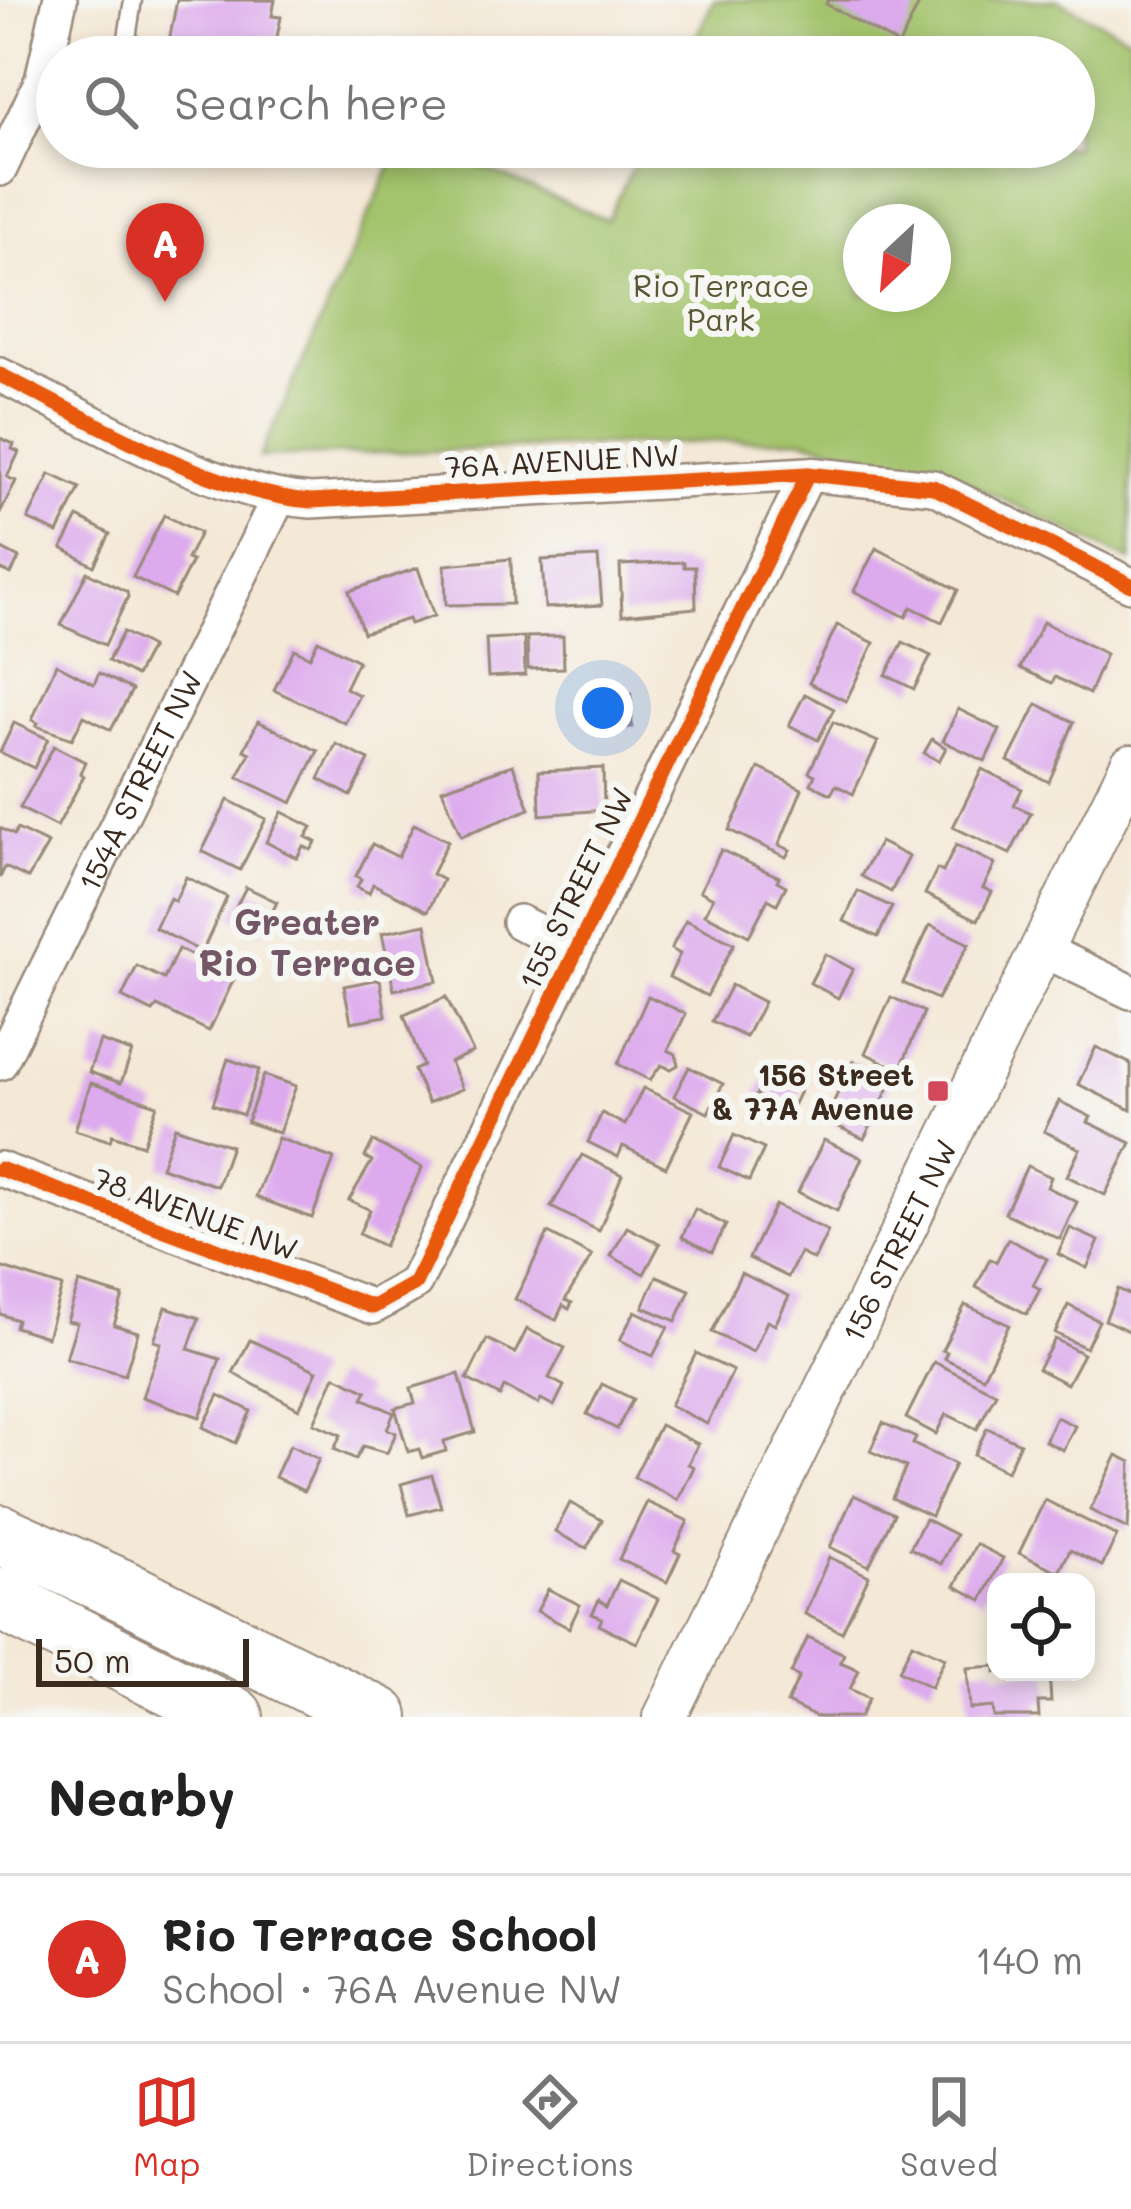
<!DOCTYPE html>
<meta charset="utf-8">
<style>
body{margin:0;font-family:Mali,sans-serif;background:#f6f6f6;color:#222}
.controls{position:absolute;right:36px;bottom:36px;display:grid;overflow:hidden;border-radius:24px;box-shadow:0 6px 18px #0003}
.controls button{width:108px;height:108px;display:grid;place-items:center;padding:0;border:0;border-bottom:3px solid #e0e0e0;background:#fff;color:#222;font:60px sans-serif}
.compass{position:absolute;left:843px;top:204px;width:108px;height:108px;border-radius:50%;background:#fff;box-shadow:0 6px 18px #0003;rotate:206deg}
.scale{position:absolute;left:36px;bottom:30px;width:213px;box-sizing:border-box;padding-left:12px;border:6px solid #3b2a1e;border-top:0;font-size:33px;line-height:42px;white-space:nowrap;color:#3b2a1e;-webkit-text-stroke:9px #f6f6f2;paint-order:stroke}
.you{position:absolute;left:603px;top:708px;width:42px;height:42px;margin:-30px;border:9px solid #fff;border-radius:50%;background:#1a73e8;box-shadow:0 0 0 18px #1a73e833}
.badge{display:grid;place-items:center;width:78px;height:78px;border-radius:50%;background:#d93025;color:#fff;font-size:39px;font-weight:700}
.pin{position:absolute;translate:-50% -99px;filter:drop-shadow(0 3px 6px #0008)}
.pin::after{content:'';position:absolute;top:63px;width:42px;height:36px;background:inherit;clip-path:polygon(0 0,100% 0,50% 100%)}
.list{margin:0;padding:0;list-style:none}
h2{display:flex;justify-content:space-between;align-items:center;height:156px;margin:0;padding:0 48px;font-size:51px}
h2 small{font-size:39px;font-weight:400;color:#767676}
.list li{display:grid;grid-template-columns:78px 1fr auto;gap:36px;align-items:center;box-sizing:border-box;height:168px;padding:0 48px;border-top:3px solid #e0e0e0}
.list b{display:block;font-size:45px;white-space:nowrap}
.list p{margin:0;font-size:39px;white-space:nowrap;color:#767676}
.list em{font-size:39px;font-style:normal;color:#767676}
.icon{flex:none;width:66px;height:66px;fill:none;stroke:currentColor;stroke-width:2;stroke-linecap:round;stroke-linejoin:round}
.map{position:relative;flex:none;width:1131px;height:1717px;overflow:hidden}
.search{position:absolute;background:#fff;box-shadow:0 6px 18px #0003;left:36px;right:36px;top:36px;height:132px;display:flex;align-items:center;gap:30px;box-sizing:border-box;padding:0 42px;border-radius:66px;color:#767676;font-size:45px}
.sheet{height:324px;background:#fff}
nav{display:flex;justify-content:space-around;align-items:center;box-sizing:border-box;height:168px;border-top:3px solid #e0e0e0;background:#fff;font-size:33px;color:#767676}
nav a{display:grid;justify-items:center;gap:6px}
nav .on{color:#d93025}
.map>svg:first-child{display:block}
</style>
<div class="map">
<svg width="1131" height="1717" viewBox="0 0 1131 1717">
<rect width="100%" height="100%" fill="#f6f6f2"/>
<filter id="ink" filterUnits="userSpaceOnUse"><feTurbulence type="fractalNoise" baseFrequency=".00833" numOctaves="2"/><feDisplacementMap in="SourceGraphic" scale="24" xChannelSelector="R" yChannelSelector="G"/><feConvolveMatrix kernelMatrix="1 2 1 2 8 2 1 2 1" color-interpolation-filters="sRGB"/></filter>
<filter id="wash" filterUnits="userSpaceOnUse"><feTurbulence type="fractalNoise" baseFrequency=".004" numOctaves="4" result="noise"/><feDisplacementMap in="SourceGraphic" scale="48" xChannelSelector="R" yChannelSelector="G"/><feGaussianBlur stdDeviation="2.7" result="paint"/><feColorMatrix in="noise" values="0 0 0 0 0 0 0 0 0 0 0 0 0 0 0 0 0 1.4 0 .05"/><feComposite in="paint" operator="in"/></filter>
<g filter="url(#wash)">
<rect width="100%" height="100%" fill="#f4e8d6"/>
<path fill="#a3c36c" stroke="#6f7645" stroke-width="3" fill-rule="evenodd" d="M714,0h343l74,38v523l-174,-84 -158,-38 -539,18 139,-310h35l173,73 36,-73h431v-90h-388zM861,222h72v72h-72z"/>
<g id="blocks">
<g fill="#ddaaed">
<path d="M177,0h98l-3,16 9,1 -8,40h-107z"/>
<path d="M828,0h93l-22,45 -73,-41z"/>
<path d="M0,438l14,6 -2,5 7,3 -12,25 9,4 -16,32z"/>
<path d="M50,474l30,14 -22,45 -30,-14z"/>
<path d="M164,515l36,18 -13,26 5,2 -18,36 -41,-20z"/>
<path d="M78,517l32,17 -16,32 -32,-18z"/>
<path d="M0,548l19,10 -8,16 -11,-5z"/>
<path d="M876,548l82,42 -16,32 -31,-15 -5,10 -52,-26z"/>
<path d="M598,557l4,48 -57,3 -3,-48z"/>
<path d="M511,559l1,45 -66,1 -1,-40z"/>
<path d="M684,562v5h11l1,41 -74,7 -2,-50z"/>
<path d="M418,568l16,48 -24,8 -2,-5 -45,14 -14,-42z"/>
<path d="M87,572l40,20 1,5 -23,48 -44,-20z"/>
<path d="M1043,622l63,32 -17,40 -34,-17 -3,6 -32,-15z"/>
<path d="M837,625l37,18 -28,58 -37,-18z"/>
<path d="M123,632l28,15 -15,29 -28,-15z"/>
<path d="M563,636l1,32 -36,1 -1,-32z"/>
<path d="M524,637l1,38 -37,2 -2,-38z"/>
<path d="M318,640l40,21 -13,27 14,7 -14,28 -71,-33 20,-41 16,8z"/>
<path d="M903,642l28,14 -17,33 -28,-14z"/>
<path d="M56,664l38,20 5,-11 33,17 -21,40 -27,-14 -12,23 -36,-13 2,-3 -6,-3z"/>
<path d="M631,693l1,34 -36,1 -1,-34z"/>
<path d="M805,694l29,15 -16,31 -29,-15z"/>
<path d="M1037,704l37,18 -25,60 -41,-21z"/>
<path d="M958,709l42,21 -15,31 -42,-20z"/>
<path d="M258,721l60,30 -26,52 -54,-26 12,-24 -6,-3z"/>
<path d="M833,722l45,20 -25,52 -17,-9 -5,9 -20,-10 4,-9 -6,-3z"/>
<path d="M14,723l34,16 -14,29 -34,-16z"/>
<path d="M932,739l14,9 -7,13 -15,-8z"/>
<path d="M336,744l33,16 -18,36 -32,-17z"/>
<path d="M54,746l31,16 -5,11 4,3 -27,51 -37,-19z"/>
<path d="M513,765l17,44 -69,27 -19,-47z"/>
<path d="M603,768l1,42 -64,5 -1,-44z"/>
<path d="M759,768l43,21 -23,56 11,5 -4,7 -57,-27z"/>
<path d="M982,769l40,20 -8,16 17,8 -21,41 -57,-27z"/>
<path d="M228,800l38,19 -26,51 -38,-19z"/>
<path d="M282,812l30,15 -6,10 10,5 -5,8 -8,-4 -6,12 -31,-16z"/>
<path d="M414,824l34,17 -16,33 11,6 -15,31 -55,-27 -4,9 -12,-6 4,-8 -5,-3 16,-32 26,13z"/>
<path d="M0,828l14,7 3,-6 31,15 -20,34 -23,-11 -5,11z"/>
<path d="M880,842l29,15 -18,35 -30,-16z"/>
<path d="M956,845l39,19 -12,24 9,4 -14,28 -53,-26 12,-25 6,3z"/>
<path d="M721,850l58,27 -2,4 9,5 -9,18 -9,-5 -19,37 -44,-22 8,-16 -13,-7z"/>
<path d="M186,877l41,20 -25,55 -47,-24 15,-30 5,3z"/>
<path d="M246,887l31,15 -14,30 -32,-15z"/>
<path d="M858,891l34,16 -14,30 -34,-16z"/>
<path d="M686,920l48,24 -27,52 -38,-19 11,-23 -9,-5z"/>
<path d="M426,924l11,57 -43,9 -12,-57z"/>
<path d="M930,925l39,19 -32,55 -34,-16z"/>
<path d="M178,949l57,28 -26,54 -52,-25 -4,6 -31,-15 15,-31 27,13z"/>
<path d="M825,954l28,15 -15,29 -28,-15z"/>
<path d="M380,979l6,37 -35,6 -7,-36z"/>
<path d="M731,985l33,17 -18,35 -34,-16z"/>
<path d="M648,996l38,18 -18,36 8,4 2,11 -7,4 -10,-4 -11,15 -32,-16z"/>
<path d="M446,997l27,55 -23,10 12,27 -34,14 -14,-33 9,-4 -19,-51z"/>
<path d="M891,997l33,15 -24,58 -35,-17z"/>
<path d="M100,1041l32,11 -11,31 -32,-11z"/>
<path d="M1096,1047l35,17v46l-53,-26z"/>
<path d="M228,1059l31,11 -16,45 -30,-11z"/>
<path d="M853,1061l39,20 -28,58 -39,-19z"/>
<path d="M772,1064l33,17 -15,31 -34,-17z"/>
<path d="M689,1067l34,17 -15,29 -34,-17z"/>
<path d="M264,1075l32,11 -17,47 -32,-11z"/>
<path d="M91,1083l66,22 -14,40 -31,-10 -2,6 -35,-11z"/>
<path d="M643,1088l50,24 -27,55 -43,-21 -5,11 -30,-15 14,-29 23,12z"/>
<path d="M1059,1101l32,16 -3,5 43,21 -26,52 -38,-19 13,-27 -36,-18z"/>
<path d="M175,1127l56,19 -14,40 -56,-19z"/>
<path d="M734,1135l30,14 -15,32 -30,-14z"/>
<path d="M278,1138l56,21 -22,59 -56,-21z"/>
<path d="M824,1140l38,18 -25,53 -39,-19z"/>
<path d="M373,1141l49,27 -38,78 -25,-12 11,-24 -21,-10 23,-39 -7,-4z"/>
<path d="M582,1155l40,20 -23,56 -48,-24z"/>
<path d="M1027,1166l24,11 -4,10 30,15 -17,37 -55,-26z"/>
<path d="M775,1205l53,26 -14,29 -14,-7 -12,24 -39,-19z"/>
<path d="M695,1209l31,16 -14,27 -30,-15z"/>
<path d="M627,1227l33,17 -16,30 -33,-18z"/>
<path d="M1070,1228l29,13 -12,27 -29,-14z"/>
<path d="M548,1233l44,23 -27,44 7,3 -3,6 -6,-4 -7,15 -41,-21z"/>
<path d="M1008,1239l39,20 -14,26 7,4 -13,25 -51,-27 14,-28 6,3z"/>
<path d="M0,1267l62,20 -15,50 -32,-10 2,-7 -17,-6z"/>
<path d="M741,1273l48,23 -14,29 -8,-4 -14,31 -41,-20z"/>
<path d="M657,1276l33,14 -14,31 -33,-14z"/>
<path d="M79,1283l44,13 -9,29 24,7 -13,43 -59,-17 11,-35 -10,-2z"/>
<path d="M1118,1289l13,6v37l-26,-12z"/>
<path d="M965,1305l44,20 -26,52 -39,-19 3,-6 -5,-2z"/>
<path d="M1068,1305l31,16 -13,27 -31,-15z"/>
<path d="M166,1307l33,11 -11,31 32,10 -20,58 -58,-20 19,-54 -7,-2z"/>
<path d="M635,1311l33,16 -15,29 -33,-16z"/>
<path d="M527,1329l38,19 -16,30 15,8 -10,20 -13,-7 -3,5 -34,-17 -4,9 -33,-17 20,-40 28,14z"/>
<path d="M1055,1339l28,15 -16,30 -29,-15z"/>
<path d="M250,1340l67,31 -18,38 -66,-36z"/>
<path d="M696,1353l37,18 -26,53 -37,-19z"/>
<path d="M934,1362l62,31 -19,36 -31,-15 -10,20 -30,-16z"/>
<path d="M459,1374l16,58 -31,9 2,10 -24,7 -3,-9 -11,3 -13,-44 20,-5 -4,-15z"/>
<path d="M335,1376l32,15 -4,7 31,15 -7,16 9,4 -9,20 -24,-7 -7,13 -22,-10 7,-14 -27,-12z"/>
<path d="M602,1384l31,15 -16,30 -30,-15z"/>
<path d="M219,1395l32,16 -15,32 -33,-16z"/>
<path d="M1056,1417l19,9 -12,24 -18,-9z"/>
<path d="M883,1423l33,15 -3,6 42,20 -24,52 -39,-18 14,-31 -36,-16z"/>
<path d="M660,1425l38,19 -10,20 6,3 -16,33 -44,-23z"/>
<path d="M987,1428l33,15 -13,28 -33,-16z"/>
<path d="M290,1445l29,14 -15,32 -29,-14z"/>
<path d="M1117,1455l14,7 -3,67 -38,-19z"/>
<path d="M432,1475l9,32 -32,8 -8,-31z"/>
<path d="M854,1495l40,19 -25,52 -39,-19z"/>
<path d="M1045,1500l72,36 -15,30 -32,-16 -11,22 -40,-19z"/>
<path d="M647,1502l41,19 -14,30 6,3 -13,28 -48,-23z"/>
<path d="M570,1503l32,17 -15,28 -32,-16z"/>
<path d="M925,1519l31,16 -15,29 -31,-16z"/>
<path d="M976,1544l27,14 -21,42 -27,-14z"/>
<path d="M829,1557l40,19 -27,56 -37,-18z"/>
<path d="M619,1580l39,19 -21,44 -38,-18 3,-7 -10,-4 7,-14 8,5z"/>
<path d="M548,1589l32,16 -11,23 -32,-17z"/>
<path d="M808,1637l36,17 -4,8 19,8 -9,19 19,9 -9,19h-44l-29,-14 12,-26 -8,-4z"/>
<path d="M912,1643l33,15 -14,29 -32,-16z"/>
<path d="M996,1666v6h53l2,30h-13l1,15h-45l-1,-10 -23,2 -3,-41z"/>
</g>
</g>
</g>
<g filter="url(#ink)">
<use href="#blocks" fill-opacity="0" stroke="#98897a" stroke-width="3"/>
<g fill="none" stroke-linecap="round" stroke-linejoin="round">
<g stroke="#98897a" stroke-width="21">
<path id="service" d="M124,57l9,-57"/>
</g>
<g stroke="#98897a" stroke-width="38">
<g id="minor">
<path d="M0,169l42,-89 18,-80"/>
<path d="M0,375c90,44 212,119 311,126l497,-27 125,13 198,98"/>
<path d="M519,922l55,28"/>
<path d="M1041,949l90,43"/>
<path id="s1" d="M0,1063l278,-564"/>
<path d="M0,1169l373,138 42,-24 393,-809"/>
</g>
</g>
<g stroke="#98897a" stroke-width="46">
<g id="tertiary">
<path id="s2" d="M665,1717l466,-951"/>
</g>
</g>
<g stroke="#98897a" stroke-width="64">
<g id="motorway">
<path d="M0,1535l120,54 258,128"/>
<path d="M0,1599l233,118"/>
</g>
</g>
<use href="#service" stroke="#fff" stroke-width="16"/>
<use href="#minor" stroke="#fff" stroke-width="33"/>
<use href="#tertiary" stroke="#fff" stroke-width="42"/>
<use href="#motorway" stroke="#fff" stroke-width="60"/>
<g stroke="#f6f6f2" stroke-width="22">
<g id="cycleway">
<path d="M0,375c90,44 212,119 311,126l497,-27 125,13 198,98"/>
<path d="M0,1169l373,138 42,-24 393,-809"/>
</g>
</g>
<use href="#cycleway" stroke="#e8590c" stroke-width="15"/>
</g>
</g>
<rect fill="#d1495b" stroke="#f6f6f2" stroke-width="4.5" x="926" y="1079" width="24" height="24" rx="6"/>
<g text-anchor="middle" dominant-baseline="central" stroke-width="12" stroke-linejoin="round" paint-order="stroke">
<g font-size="30" fill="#5a5835" stroke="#f6f6f2">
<text x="721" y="285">Rio Terrace<tspan x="721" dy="34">Park</tspan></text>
</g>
<g font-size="30" fill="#3b2a1e" stroke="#f6f6f2">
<text transform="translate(562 460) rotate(-3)">76A AVENUE NW</text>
<text stroke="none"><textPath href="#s1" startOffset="315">154A STREET NW</textPath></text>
<text transform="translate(575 888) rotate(-64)">155 STREET NW</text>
<text transform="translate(196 1213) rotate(20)">78 AVENUE NW</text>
<text stroke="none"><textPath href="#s2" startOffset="531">156 STREET NW</textPath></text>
</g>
<g font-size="30" font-weight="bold" fill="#3b2a1e" stroke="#f6f6f2" text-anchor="end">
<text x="914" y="1074">156 Street<tspan x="914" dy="34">&amp; 77A Avenue</tspan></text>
</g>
<g font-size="36" font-weight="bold" fill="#745766" stroke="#f6f6f2">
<text x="307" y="920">Greater<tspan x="307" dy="41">Rio Terrace</tspan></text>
</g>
</g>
</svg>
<div class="controls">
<button><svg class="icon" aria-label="locate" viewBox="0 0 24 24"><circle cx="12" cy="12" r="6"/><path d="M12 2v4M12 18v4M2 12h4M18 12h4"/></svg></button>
</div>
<svg class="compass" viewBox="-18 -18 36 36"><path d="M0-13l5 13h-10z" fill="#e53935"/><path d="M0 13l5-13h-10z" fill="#767676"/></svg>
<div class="scale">50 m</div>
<div class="you"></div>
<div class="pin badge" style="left:165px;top:302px">A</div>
<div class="search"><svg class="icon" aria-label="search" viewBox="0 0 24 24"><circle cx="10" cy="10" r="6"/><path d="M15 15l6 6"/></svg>Search here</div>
</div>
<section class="sheet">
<h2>Nearby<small></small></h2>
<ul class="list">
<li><span class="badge">A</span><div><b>Rio Terrace School</b><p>School · 76A Avenue NW</p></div><em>140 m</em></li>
</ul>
</section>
<nav>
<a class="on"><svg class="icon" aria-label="map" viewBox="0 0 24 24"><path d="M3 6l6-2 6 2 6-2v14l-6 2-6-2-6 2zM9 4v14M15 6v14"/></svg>Map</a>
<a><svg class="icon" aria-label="directions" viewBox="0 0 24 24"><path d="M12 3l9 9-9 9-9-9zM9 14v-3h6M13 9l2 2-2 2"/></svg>Directions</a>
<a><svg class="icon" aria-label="saved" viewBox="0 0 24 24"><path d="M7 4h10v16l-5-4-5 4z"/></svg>Saved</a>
</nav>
